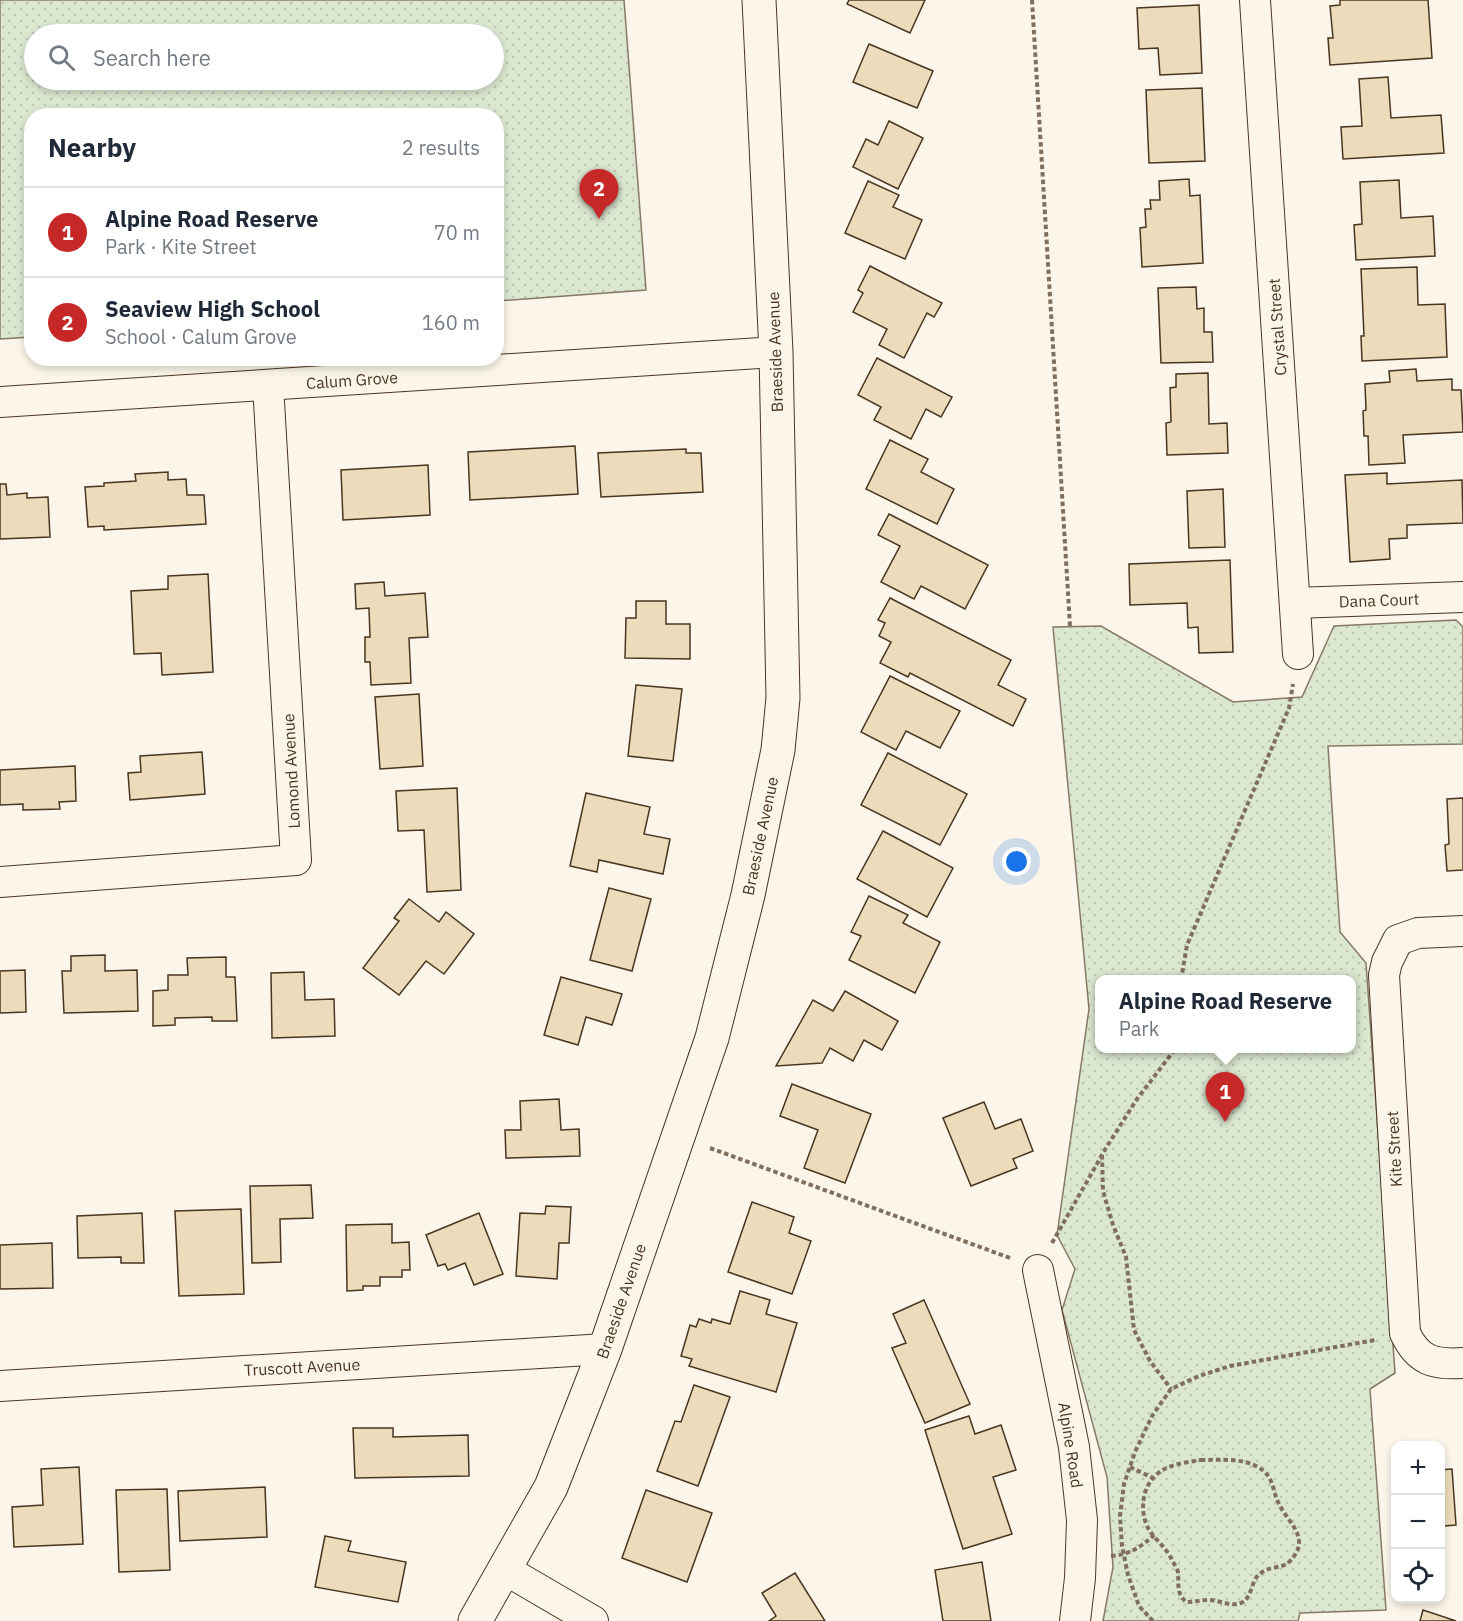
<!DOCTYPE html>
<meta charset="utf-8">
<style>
body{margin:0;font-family:"IBM Plex Sans",sans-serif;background:#f6f6f7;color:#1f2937}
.controls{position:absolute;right:18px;bottom:18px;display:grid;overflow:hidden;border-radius:12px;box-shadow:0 3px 9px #0003}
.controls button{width:54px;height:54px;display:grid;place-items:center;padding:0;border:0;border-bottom:2px solid #e0e1e3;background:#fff;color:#1f2937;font:30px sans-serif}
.you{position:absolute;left:1017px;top:862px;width:21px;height:21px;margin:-15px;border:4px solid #fff;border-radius:50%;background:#1a73e8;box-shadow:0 0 0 9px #1a73e833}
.badge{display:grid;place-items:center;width:39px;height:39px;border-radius:50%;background:#c62828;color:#fff;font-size:20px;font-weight:700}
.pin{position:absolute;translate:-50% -50px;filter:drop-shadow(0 2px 3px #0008)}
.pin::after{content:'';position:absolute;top:32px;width:21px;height:18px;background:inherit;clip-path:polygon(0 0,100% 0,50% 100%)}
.popup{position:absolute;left:1095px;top:975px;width:261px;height:78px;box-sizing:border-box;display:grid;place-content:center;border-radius:12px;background:#fff;filter:drop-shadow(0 2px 4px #0005);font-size:20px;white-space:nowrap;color:#747a83}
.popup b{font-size:22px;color:#1f2937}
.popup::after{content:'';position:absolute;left:50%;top:100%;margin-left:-12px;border:12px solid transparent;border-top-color:#fff}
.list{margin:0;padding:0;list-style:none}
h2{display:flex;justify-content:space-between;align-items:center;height:78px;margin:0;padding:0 24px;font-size:26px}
h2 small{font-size:20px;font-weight:400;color:#747a83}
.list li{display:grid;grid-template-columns:39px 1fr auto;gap:18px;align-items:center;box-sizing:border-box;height:90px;padding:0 24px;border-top:2px solid #e0e1e3}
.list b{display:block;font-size:22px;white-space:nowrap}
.list p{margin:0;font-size:20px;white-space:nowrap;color:#747a83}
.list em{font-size:20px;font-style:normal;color:#747a83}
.icon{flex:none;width:33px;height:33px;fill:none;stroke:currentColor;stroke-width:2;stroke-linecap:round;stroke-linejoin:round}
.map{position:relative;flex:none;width:1463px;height:1621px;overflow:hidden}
.search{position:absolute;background:#fff;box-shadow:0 3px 9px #0003;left:24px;top:24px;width:480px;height:66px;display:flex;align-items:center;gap:15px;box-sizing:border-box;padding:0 21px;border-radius:33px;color:#747a83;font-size:22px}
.panel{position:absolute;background:#fff;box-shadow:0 3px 9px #0003;left:24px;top:108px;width:480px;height:258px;border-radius:24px}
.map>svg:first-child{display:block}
</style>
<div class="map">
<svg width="1463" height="1621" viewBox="0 0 1463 1621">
<defs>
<pattern id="park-dots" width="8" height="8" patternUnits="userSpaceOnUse" patternTransform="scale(1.5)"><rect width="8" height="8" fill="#dce7d0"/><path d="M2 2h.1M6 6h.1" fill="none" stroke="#bec7b2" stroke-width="1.8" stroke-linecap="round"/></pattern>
</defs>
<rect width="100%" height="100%" fill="#fbf6e9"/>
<g fill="url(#park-dots)" stroke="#887966" stroke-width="1.5" fill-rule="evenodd">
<path d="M0,0h624l22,290 -149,11 -1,-185h-464l-1,221 -31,2zM34,34h460v46h-460z"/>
<path d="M1456,620l7,7v117l-135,2 12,186 26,31 29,410 -25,16 16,221 -86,3 -2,8h-195l10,-54 -6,-90 -45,-167 13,-41 -18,-34 32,-226 -36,-382 48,-1 132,76 69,-5 32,-71zM1099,980h252v68h-252z"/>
</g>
<g fill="#ecdcbc" stroke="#4a3520" stroke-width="1.5">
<path d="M849,0h76l-15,33 -63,-29z"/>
<path d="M1340,0h88l4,58 -102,7 -2,-27h5l-3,-32 10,-1z"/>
<path d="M1199,5l3,68 -42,2 -2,-27 -19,1 -2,-41z"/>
<path d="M869,44l64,27 -16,37 -64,-26z"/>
<path d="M1388,77l3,41 50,-3 3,38 -101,6 -2,-32 21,-1 -3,-47z"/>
<path d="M1202,88l3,73 -56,2 -3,-73z"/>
<path d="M889,121l34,17 -25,51 -45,-22 13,-28 12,6z"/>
<path d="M1189,179l1,17 10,-1 3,68 -61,4 -2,-39 6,-1 -1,-18h6l-1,-9h10l-1,-19z"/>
<path d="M1399,180l2,38 32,-2 2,40 -79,4 -2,-35 8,-1 -2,-42z"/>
<path d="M868,181l31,14 -6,12 29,13 -17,39 -60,-26z"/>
<path d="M870,266l72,37 -8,14 -7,-4 -23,45 -25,-13 8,-16 -34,-17 10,-19 -5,-3z"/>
<path d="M1417,267l1,38 27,-1 2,53 -85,4 -1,-25h3l-3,-67z"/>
<path d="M1196,287l1,22 7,-1v24h8l1,30 -52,1 -3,-75z"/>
<path d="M877,358l75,39 -11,20 -15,-8 -15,30 -37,-19 7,-13 -23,-12z"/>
<path d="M1416,369l1,12 35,-2v11h9l2,42 -60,3 2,28 -36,2 -1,-29h-4l-1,-25 3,-1 -1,-26 25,-2 -1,-11z"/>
<path d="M1208,373l1,51 18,-1 1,30 -61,2 -1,-32 5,-1 -1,-34 6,-1v-13z"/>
<path d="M890,440l38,19 -7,13 33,17 -17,35 -71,-35z"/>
<path d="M575,446l3,48 -108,6 -2,-48z"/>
<path d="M686,449v4h15l2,39 -102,5 -3,-44z"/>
<path d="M428,465l2,50 -87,5 -2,-50z"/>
<path d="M168,472v8l18,-1 1,16h17l2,29 -102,6v-4l-16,1 -3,-40 19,-1v-3l32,-2 -1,-7z"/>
<path d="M1387,473v11l75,-4 1,43 -56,2v13l-18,1 1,20 -40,3 -5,-87z"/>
<path d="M0,484h6l1,11 20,-2v5l21,-1 2,40 -50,2z"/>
<path d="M1223,489l2,58 -36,1 -2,-57z"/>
<path d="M889,514l99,51 -23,44 -44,-23 -7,13 -33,-17 19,-36 -22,-11z"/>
<path d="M1230,560l3,92 -34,1 -1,-26 -10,1 -1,-25 -57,2 -1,-41z"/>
<path d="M208,574l5,98 -51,3 -1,-22 -27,1 -3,-63 37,-2v-13z"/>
<path d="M384,582l1,14 40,-3 3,44 -19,1 2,45 -40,2 -1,-23h-5v-25h5l-1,-29 -13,1 -1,-25z"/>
<path d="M890,598l121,62 -13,25 28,14 -13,27 -103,-53 -2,4 -28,-14 11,-21 -12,-6 6,-13 -7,-3z"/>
<path d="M636,601h30v23h24v35l-65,-1 1,-40h10z"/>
<path d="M890,676l70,35 -20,37 -34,-17 -10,19 -35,-18z"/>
<path d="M636,685l46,4 -9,72 -45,-5z"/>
<path d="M419,694l4,72 -43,3 -5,-72z"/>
<path d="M202,752l3,42 -75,6 -2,-27 13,-1 -1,-16z"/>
<path d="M888,753l79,41 -27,51 -79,-40z"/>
<path d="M75,766l1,35 -17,1 1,7 -37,1v-6l-23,1v-35z"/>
<path d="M457,788l4,102 -34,2 -3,-62 -26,1 -2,-40z"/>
<path d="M586,793l64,14 -6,27 26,5 -7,35 -64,-14 -2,12 -27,-6z"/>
<path d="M1463,798v72l-16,1 -2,-26 4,-1 -2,-45z"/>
<path d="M883,831l70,37 -26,49 -70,-38z"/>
<path d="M609,888l42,11 -19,72 -42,-11z"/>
<path d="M869,896l39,19 -5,8 37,19 -25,51 -66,-33 12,-24 -10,-4z"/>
<path d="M409,899l30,23 7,-10 28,22 -30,40 -18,-13 -27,34 -36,-27 36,-47 -5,-3z"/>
<path d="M105,955v16l32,-1 1,41 -74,2 -2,-42h9v-15z"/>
<path d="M226,957v20h9l2,44h-25v-4l-37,1v7l-22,1v-35l15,-1v-15h20l-1,-17z"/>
<path d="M25,970l1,42 -26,1v-42z"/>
<path d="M304,972l1,28 29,-1 1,37 -63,2 -1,-65z"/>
<path d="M561,977l61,17 -10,31 -26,-8 -8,28 -34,-10z"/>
<path d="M845,991l53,30 -16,29 -18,-10 -11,21 -23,-13 -8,15 -46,3 37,-66 20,11z"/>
<path d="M792,1084l79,30 -26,69 -41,-15 14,-38 -38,-14z"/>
<path d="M559,1099l2,31 18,-1 1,27 -74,2 -1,-28h16l-1,-29z"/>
<path d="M984,1102l11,27 26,-10 12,32 -20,8 4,9 -46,18 -28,-68z"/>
<path d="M311,1185l2,33 -33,1 1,43 -29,1 -2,-77z"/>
<path d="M752,1202l42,15 -5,16 22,8 -19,53 -64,-22z"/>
<path d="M546,1206l25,1 -2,36h-10l-2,36 -41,-3 4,-63 25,1z"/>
<path d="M241,1209l3,85 -65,2 -4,-85z"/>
<path d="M142,1213l2,50h-23v-6l-43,1 -1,-42z"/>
<path d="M479,1213l24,61 -29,11 -9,-22 -17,7 -3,-6 -7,2 -12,-31z"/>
<path d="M392,1224v19l17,-1 1,28h-8v7h-22v9h-17v4l-16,1 -1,-66z"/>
<path d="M52,1243l1,45 -53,1v-44z"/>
<path d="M740,1291l30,9 -4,14 31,9 -21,69 -87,-26 3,-7 -11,-3 9,-31 6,2 3,-8 12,4 1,-4 18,5z"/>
<path d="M924,1300l46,104 -45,19 -33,-75 14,-5 -13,-29z"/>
<path d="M694,1385l36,12 -32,89 -41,-15 18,-50 6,1z"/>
<path d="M969,1416l6,18 26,-9 15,45 -23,7 19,57 -49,15 -38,-119z"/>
<path d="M353,1428h40v9l75,-2 1,41 -114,2z"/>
<path d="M79,1467l4,77 -69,3 -2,-40 31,-2 -2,-36z"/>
<path d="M1452,1469l4,56 -12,1v10h-4v-66z"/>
<path d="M265,1487l2,50 -87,4 -2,-50z"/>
<path d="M167,1489l3,81 -51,2 -3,-82z"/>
<path d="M646,1490l66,23 -25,69 -65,-24z"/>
<path d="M325,1536l26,5 -3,10 58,11 -8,40 -83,-15z"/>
<path d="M982,1562l9,59h-48l-8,-51z"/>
<path d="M795,1573l30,48h-56l7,-5 -14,-23z"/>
<path d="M1423,1610l33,11h-36z"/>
</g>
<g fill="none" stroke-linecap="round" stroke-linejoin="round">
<g stroke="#4a3520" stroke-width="32">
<g id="minor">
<path d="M1255,0l43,654"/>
<path d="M0,402l776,-50"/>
<path d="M1295,603l168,-6"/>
<path d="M0,882l296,-22 -28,-475"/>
<path d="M1463,931l-45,2 -20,7 -11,22 -3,13 21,358c13,28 29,32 58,30"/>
<path d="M1038,1270l36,177 8,73 -2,58 -5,43"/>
<path d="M0,1386l605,-37"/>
<path d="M504,1569l89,52"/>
</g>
</g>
<g stroke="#4a3520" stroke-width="35">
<path id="tertiary" d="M475,1621l76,-134 54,-138 107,-311 36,-143 30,-145 5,-52 -7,-346 -17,-352"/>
</g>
<g stroke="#7f6f5c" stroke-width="4" stroke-dasharray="4.5 3" stroke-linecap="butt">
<path d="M1032,0l38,626"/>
<path d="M1181,980l6,-35 102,-237 4,-24"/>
<path d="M710,1148l300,110"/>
<path d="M1102,1155l1,36 10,34 13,32 8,73 16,31 21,28"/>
<path d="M1052,1243l54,-95 31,-49 39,-51"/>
<path d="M1201,1460c18,0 39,-2 55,6 19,10 15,22 23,38 9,19 33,34 11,57 -7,8 -21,5 -29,12 -11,7 -8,25 -20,30 -11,4 -22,-3 -32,-3 -8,0 -15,2 -23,2 -10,-9 -7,-17 -8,-30 -1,-4 -4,-8 -6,-12 -6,-13 -19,-22 -25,-34 -8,-19 -4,-43 14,-55 11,-7 27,-9 40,-11z"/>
<path d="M1130,1467l23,11"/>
<path d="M1111,1556c18,-1 30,-9 43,-21"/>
<path d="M1153,1621l-14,-15 -11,-31 -6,-29 -2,-30 4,-32 11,-32 17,-36 19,-27 28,-13 31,-10 145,-26"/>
</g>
<use href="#minor" stroke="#fbf6e9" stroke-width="30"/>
<use href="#tertiary" stroke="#fbf6e9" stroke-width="33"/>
</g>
<g text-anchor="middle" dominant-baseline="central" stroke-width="4.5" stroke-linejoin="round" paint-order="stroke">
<g font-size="16" fill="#4a3520" stroke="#fbf6e9">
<text transform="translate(1277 327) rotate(-94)">Crystal Street</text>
<text transform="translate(775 352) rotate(-92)">Braeside Avenue</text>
<text transform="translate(352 380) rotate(-4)">Calum Grove</text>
<text transform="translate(1379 600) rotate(-2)">Dana Court</text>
<text transform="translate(291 771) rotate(-93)">Lomond Avenue</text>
<text transform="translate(760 836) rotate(-78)">Braeside Avenue</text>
<text transform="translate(1394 1149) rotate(-93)">Kite Street</text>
<text transform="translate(621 1301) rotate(-71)">Braeside Avenue</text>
<text transform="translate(302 1367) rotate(-3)">Truscott Avenue</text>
<text transform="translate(1071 1445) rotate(81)">Alpine Road</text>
</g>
</g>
</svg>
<div class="controls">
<button>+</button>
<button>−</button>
<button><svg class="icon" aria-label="locate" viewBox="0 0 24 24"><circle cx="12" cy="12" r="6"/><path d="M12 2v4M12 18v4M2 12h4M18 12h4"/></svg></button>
</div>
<div class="you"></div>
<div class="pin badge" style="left:1225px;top:1122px">1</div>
<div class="popup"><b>Alpine Road Reserve</b>Park</div>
<div class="pin badge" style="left:599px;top:219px">2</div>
<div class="search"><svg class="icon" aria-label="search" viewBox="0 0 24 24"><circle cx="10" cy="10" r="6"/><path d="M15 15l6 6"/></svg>Search here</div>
<section class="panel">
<h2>Nearby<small>2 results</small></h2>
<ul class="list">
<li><span class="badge">1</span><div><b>Alpine Road Reserve</b><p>Park · Kite Street</p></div><em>70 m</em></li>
<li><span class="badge">2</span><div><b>Seaview High School</b><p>School · Calum Grove</p></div><em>160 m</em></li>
</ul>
</section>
</div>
